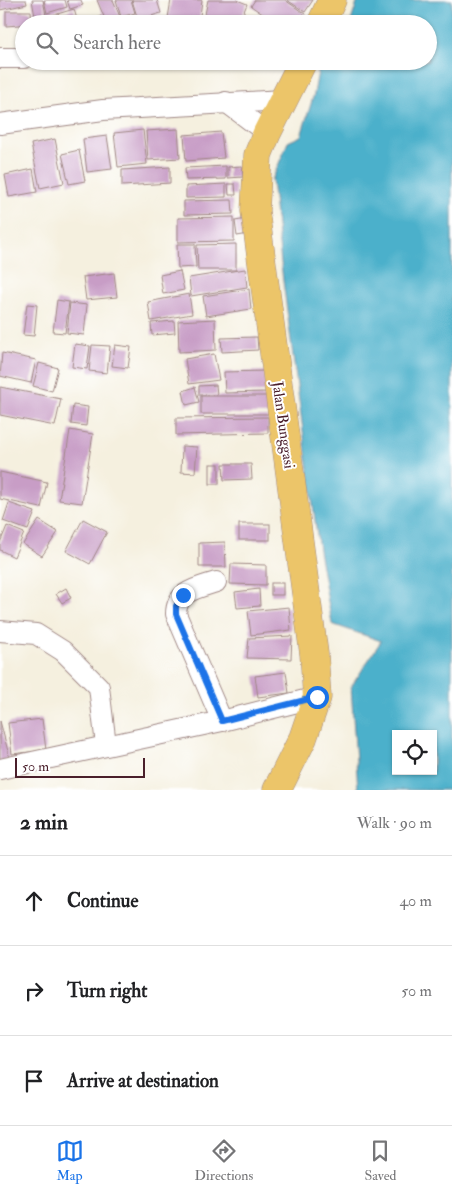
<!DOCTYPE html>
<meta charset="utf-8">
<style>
body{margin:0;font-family:"IM FELL Double Pica",serif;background:#f2f2f2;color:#202124}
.controls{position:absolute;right:15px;bottom:15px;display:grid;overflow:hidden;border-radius:0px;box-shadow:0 1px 4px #0004}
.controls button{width:45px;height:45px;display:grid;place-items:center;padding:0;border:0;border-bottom:1px solid #e0e0e0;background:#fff;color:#202124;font:25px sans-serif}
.scale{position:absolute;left:15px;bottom:12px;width:130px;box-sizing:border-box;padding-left:5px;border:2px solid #4a1f2b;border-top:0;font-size:14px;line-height:18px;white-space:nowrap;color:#4a1f2b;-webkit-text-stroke:4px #fff;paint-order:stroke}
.stop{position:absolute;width:15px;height:15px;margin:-11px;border:4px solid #1a73e8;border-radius:50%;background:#fff}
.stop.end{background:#1a73e8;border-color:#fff;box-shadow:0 1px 5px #0008}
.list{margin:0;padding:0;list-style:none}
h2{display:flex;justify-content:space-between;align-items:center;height:65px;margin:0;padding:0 20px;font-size:21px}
h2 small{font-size:16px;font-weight:400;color:#757577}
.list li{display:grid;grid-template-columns:32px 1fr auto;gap:15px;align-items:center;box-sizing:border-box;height:90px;padding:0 20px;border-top:1px solid #e0e0e0}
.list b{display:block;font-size:19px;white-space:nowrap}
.list em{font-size:16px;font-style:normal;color:#757577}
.icon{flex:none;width:28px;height:28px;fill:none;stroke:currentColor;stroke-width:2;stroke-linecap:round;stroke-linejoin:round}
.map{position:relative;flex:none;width:452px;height:790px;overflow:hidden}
.search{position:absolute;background:#fff;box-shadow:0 1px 4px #0004;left:15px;right:15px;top:15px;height:55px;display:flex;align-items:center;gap:12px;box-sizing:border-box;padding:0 18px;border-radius:28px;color:#757577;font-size:19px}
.sheet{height:335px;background:#fff}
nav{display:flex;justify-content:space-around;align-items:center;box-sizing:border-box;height:70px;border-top:1px solid #e0e0e0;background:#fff;font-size:14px;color:#757577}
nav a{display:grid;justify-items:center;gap:2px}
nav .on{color:#1a73e8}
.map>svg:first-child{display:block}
</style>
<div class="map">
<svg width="452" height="790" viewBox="0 0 452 790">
<rect width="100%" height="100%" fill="#fff"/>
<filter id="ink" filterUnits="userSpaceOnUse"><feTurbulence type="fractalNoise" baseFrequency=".02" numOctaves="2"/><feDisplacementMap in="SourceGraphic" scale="10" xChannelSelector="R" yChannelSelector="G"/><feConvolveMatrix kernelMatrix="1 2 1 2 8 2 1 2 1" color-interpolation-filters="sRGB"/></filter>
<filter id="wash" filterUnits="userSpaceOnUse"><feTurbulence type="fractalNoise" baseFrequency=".0096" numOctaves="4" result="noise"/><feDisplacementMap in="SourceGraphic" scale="20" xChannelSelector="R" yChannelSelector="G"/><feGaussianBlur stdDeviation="1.12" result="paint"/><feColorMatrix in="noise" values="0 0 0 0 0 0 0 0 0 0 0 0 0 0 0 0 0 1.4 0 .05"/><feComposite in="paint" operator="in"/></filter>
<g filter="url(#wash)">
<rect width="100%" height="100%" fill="#f5f0df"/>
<path fill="#4cb0cb" stroke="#4b687b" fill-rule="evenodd" d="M358,0h94v790h-94l-7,-103 30,-46 -49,-17 -13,-74 -36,-269 -11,-101 16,-38 13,-6 13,-42 5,-28 -3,-5h112v-37h-78zM396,734h37v37h-37z"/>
<g id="blocks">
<g fill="#c89dc6">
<path d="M0,0h26l1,4 -27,6z"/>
<path d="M32,0h11l4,20 -11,2z"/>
<path d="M44,0h21l2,7 -20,6z"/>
<path d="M67,0h14l2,5 -13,4z"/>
<path d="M97,0h16l10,24h-16z"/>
<path d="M116,0h15l4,13 -14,4z"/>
<path d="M132,0h25l4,13 -23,7z"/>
<path d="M171,0h31l-3,24h-32z"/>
<path d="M208,0h29l10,4 -8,20h-36z"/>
<path d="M255,0h30l20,14 -6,10h-22l-26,-18z"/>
<path d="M287,0h26l-8,12z"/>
<path d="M74,9l4,14 -21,1 -3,-9z"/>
<path d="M6,11h25l1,13 -26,2z"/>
<path d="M101,16l4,8h-16v-2z"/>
<path d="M178,129l2,29 -32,2 -2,-29z"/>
<path d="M143,130l4,34 -29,3 -4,-34z"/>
<path d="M221,132l3,26 -38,3 -2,-26z"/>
<path d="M107,136l5,33 -25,3 -4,-33z"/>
<path d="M55,139l9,44 -24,5 -9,-44z"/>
<path d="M79,150l6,31 -16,3 -7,-30z"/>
<path d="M226,166v13l-40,1 -1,-12z"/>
<path d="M242,166l1,11 -15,1v-11z"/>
<path d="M170,167v16l-48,3v-16z"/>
<path d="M33,169l4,23 -28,5 -4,-22z"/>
<path d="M226,184v13l-40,1v-12z"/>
<path d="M228,184h7l1,11h-7z"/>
<path d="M232,200l1,14 -49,1v-14z"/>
<path d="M234,217v24l-56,1v-24z"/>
<path d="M247,219l2,15 -12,2 -2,-15z"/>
<path d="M177,244h18l1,23 -18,1z"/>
<path d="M236,244v26h-38l-1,-25z"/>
<path d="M245,269l2,18 -56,9 -2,-18z"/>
<path d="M180,271l4,19 -21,4 -3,-19z"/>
<path d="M114,273l3,24 -31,3 -3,-23z"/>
<path d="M249,289l2,20 -45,7 -3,-20z"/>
<path d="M189,294l3,20 -41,7 -3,-19z"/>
<path d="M57,300l12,2 -4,31 -12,-1z"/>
<path d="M70,303l17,2 -3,30 -17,-2z"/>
<path d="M27,304l10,1 -3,31 -11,-1z"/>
<path d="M215,319l1,31 -37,2 -1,-31z"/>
<path d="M174,321l1,12 -23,2 -1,-12z"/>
<path d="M257,337l1,13 -36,2 -1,-14z"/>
<path d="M75,344l15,2 -3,23 -15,-2z"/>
<path d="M92,345l18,1 -3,27 -18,-2z"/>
<path d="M115,345l16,2 -3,21 -16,-2z"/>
<path d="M2,353l34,7 -5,23 -31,-7z"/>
<path d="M214,354l5,26 -30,4 -4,-25z"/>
<path d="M39,363l19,5 -6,23 -19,-5z"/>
<path d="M265,371l1,21 -41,1 -1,-21z"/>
<path d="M216,385l1,10h-18v-9z"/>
<path d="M0,387l61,12 -6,27 -55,-11z"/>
<path d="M195,387l4,15 -13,3 -3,-14z"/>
<rect x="201" y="396" width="67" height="18"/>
<path d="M73,405l15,2 -2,19 -15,-2z"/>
<path d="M268,417v16l-92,2v-17z"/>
<path d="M70,430l23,4 -11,69 -23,-3z"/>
<path d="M182,446l15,1 -2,26 -14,-1z"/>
<rect x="210" y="464" width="9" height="20"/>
<path d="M223,464h28l1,15 -28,1z"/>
<path d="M0,472l47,10 -6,26 -41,-9z"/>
<path d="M9,503l26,9 -7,18 -25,-9z"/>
<path d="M83,519l24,13 -17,32 -24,-13z"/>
<path d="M39,520l19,12 -16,24 -19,-12z"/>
<rect x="239" y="524" width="31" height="16"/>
<path d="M7,526l17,7 -10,24 -14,-7v-7z"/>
<path d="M225,542l1,25h-27v-24z"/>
<path d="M231,564l35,1v20l-36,-1z"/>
<rect x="271" y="583" width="12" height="12"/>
<path d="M66,588l5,10 -9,5 -6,-9z"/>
<path d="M259,589l1,17 -23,2 -2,-16z"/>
<path d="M289,607l2,23 -40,5 -3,-24z"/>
<path d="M292,636l-1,23 -44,-1 2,-20z"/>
<path d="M286,672l3,21 -31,4 -3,-21z"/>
<path d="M42,719l4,31 -34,4 -4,-31z"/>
<path d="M0,721l10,38 -10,3z"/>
</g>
</g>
</g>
<g filter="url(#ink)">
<use href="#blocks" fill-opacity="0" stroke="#a08885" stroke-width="1"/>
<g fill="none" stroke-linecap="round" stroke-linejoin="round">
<g stroke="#a08885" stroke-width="22">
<g id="street">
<path d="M0,58h24"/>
<path d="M226,102l41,31"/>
<path d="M0,124l103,-14 180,-10"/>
<path d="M216,582c-18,6 -40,9 -40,32l46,107"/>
<path d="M0,631l36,3 27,17 36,36 7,58"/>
<path d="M0,769l222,-48 95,-24"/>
</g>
</g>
<g stroke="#a08885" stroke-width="29">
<g id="highway">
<path d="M321,24l11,-24"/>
<path d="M277,790l26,-52 14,-41 -3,-43 -59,-443 3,-56 9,-22 36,-72"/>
</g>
</g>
<use href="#street" stroke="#fff" stroke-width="20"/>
<use href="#highway" stroke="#ecc569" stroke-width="28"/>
</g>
</g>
<g fill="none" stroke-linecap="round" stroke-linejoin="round" filter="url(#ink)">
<path stroke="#1a73e8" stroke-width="6" d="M183,595l-7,11v8l46,107 95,-24"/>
</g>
<g text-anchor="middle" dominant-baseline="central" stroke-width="4" stroke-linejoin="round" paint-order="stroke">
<g font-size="15" fill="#4a1f2b" stroke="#fff">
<text transform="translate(283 425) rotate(82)">Jalan Bunggasi</text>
</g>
</g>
</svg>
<div class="controls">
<button><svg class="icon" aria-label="locate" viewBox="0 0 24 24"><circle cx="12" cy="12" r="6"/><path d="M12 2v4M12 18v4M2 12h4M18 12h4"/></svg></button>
</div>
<div class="scale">50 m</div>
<div class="stop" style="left:317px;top:697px"></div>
<div class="stop end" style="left:183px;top:595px"></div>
<div class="search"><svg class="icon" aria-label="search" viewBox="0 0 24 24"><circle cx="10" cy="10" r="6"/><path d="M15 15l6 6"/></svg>Search here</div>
</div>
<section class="sheet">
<h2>2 min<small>Walk · 90 m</small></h2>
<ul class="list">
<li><svg class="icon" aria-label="ahead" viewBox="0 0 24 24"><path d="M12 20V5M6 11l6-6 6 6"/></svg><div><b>Continue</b></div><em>40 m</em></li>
<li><svg class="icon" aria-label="right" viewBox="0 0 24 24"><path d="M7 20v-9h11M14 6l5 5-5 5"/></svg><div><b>Turn right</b></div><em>50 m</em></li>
<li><svg class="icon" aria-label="arrive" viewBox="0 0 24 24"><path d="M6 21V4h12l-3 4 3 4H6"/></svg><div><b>Arrive at destination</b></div></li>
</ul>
</section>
<nav>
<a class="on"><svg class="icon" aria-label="map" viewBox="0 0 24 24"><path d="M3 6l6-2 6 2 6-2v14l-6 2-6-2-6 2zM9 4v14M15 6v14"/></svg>Map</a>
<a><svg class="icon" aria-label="directions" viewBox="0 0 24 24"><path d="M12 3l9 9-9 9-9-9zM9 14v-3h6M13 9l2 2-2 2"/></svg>Directions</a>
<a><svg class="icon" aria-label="saved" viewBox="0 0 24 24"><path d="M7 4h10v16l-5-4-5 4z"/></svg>Saved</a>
</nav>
